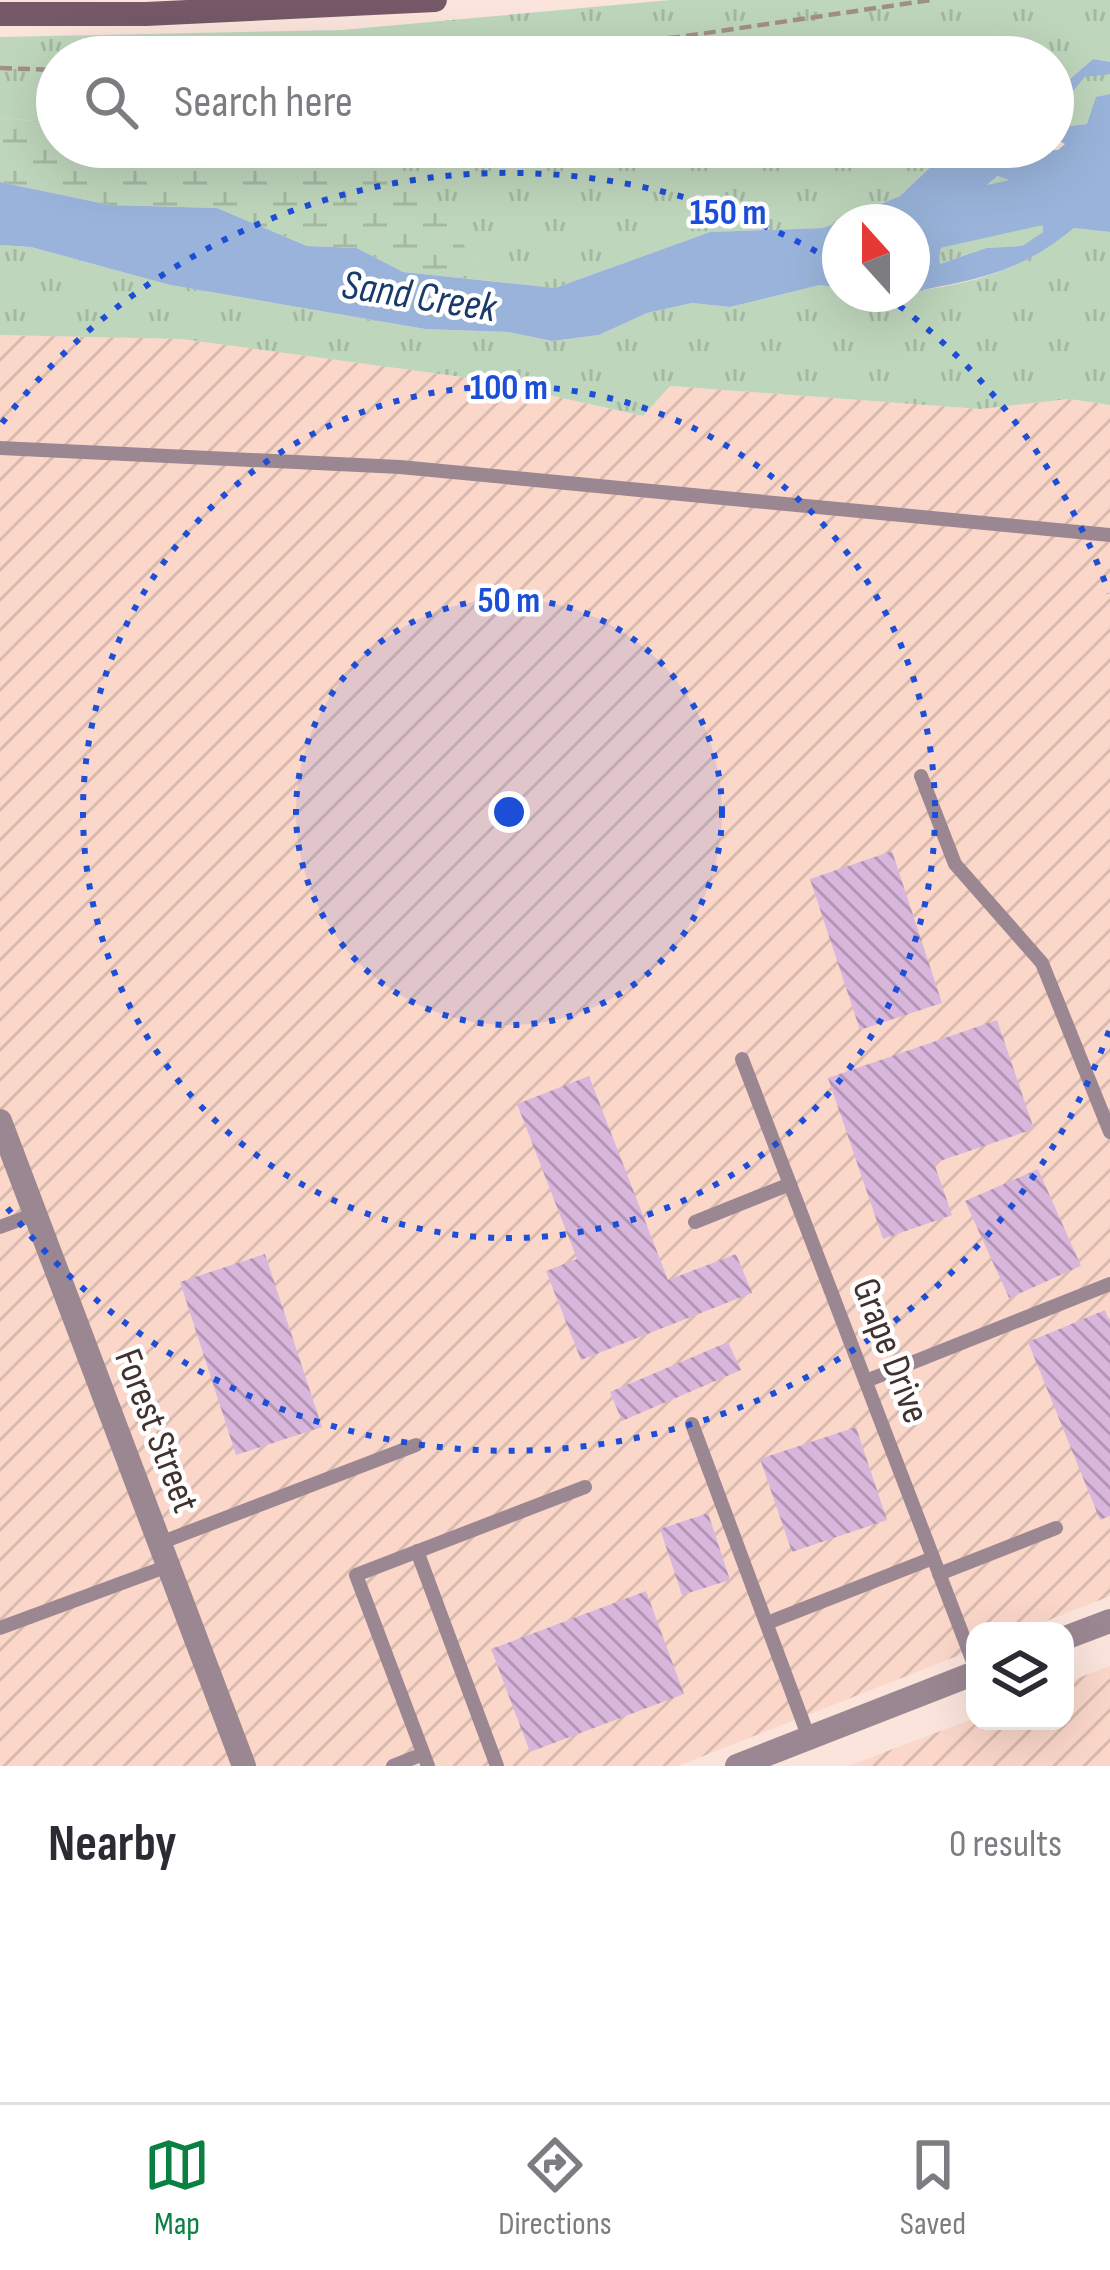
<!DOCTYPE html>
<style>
body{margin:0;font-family:"Sofia Sans Condensed",sans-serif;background:#f2f2f3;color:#2b2b33}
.controls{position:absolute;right:36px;bottom:36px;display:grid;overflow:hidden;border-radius:24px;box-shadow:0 12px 48px #0002}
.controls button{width:108px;height:108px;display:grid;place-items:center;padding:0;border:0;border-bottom:3px solid #e1e1e2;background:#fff;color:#2b2b33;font:60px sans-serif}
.compass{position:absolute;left:822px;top:204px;width:108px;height:108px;border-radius:50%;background:#fff;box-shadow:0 12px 48px #0002;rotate:339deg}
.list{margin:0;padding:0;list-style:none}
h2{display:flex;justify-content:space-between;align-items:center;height:156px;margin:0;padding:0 48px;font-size:51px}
h2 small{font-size:39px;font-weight:400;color:#7c7c81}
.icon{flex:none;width:66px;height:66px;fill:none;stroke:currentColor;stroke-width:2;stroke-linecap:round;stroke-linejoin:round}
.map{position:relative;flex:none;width:1110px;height:1766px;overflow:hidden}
.search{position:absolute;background:#fff;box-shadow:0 12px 48px #0002;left:36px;right:36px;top:36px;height:132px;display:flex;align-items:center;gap:30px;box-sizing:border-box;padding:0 42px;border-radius:66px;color:#7c7c81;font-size:45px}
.sheet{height:336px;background:#fff}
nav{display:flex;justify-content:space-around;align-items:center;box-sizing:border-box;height:168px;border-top:3px solid #e1e1e2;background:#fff;font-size:33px;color:#7c7c81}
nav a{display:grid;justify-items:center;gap:6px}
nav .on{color:#0b8043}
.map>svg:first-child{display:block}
</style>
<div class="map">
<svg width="1110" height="1766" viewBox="0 0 1110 1766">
<defs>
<pattern id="industrial-furrows" width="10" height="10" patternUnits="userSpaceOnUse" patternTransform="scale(3)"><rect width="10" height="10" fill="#fbd7ca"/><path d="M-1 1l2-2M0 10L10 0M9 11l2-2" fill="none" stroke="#d8b9ae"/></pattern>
<pattern id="grass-tufts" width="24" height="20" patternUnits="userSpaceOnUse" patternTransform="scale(3)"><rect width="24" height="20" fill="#bed6bc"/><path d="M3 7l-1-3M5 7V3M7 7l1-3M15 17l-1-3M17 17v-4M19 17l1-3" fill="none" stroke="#a4b8a2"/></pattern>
<pattern id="wetland-marsh" width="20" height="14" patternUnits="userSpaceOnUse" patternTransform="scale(3)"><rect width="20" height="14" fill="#bed6bc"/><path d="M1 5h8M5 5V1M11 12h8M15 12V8" fill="none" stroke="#a4b8a2"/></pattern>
<pattern id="building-back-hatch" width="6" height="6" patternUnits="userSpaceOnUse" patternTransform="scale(3)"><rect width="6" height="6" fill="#d9b7dd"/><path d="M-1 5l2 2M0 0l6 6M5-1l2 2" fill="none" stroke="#b295b4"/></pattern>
</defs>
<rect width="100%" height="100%" fill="#fbe4dc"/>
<g fill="url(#industrial-furrows)">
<path d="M0,335l182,4 295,40 165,37 27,-30 311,23 89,-10 41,6v1191l-89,35h-46v18l-297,117h-678z"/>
<path d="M1110,1666v100h-262l127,-48 90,3v-38z"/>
</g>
<g fill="url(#grass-tufts)">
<path d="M670,0h440v62l-17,-3 -40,35v-37h-996v66l-57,-5v-81l342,-7z"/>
<path d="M1098,71l12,3v20l-14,4 -8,26 -18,2 -9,-22 24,-27z"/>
<path d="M295,147h669l-20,7 -44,42 -77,32 -113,4 -155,56 -66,-7c-58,-85 -93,-113 -194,-134z"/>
<path d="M999,176l40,15 4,41 -21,14 -36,2 -46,16c-5,-29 35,-70 59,-88z"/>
<path d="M1074,228l36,4v173l-41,-6 -89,10 -310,-23 -27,30 -166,-37 -295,-40 -182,-4v-90l31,2 139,38 255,44 83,3 44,9 47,-6 48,-22 45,-10 38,4 90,-22 20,3v6c85,0 166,-9 234,-66z"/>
</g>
<path fill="url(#wetland-marsh)" d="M0,118l57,5v24c96,0 235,-18 323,22 48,23 80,70 109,112l-86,-9 -46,-24 -50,-2 -90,-38 -107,-3 -110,-23z"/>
<path fill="#99b3da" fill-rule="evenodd" d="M1093,59l17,3v12l-25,3 -24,28 9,21 17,-2 9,-27 14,-3v138l-36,-4c-53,44 -95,51 -162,64v-70h-72v66l-20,-3 -90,22 -38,-4 -45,10 -48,22 -47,6 -44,-9 -83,-3 -255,-44 -139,-38 -31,-2v-63l110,23 107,3 90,38 50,2 46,24 152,16 155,-56 113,-4 77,-32 44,-42 20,-7 94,3 7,-6 -12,-6v-44zM998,176l41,15 4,41 -21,14 -36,2 -46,16c-5,-29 36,-71 58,-88z"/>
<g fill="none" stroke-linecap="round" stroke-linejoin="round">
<path stroke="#99b3da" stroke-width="51" d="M912,228l198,-44"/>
</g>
<g fill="url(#building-back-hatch)">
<path d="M892,851l50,152 -82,27 -50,-151z"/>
<path d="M997,1020l37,109 -100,34 18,52 -69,24 -55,-161z"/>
<path d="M589,1076l79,204 68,-26 16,39 -171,67 -35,-89 31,-12 -60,-155z"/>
<path d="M1038,1169l43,97 -72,32 -44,-97z"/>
<path d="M265,1254l57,173 -86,28 -56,-173z"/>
<path d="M1105,1310l5,12v194l-10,4 -72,-178z"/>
<path d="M728,1342l13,28 -119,51 -12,-29z"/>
<path d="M856,1427l31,93 -95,32 -32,-93z"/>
<path d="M708,1513l22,67 -48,15 -22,-66z"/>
<path d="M646,1591l38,103 -154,58 -39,-103z"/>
</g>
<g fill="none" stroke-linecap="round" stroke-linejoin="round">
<g stroke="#a18e87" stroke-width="4.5" stroke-dasharray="12 6" stroke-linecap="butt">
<path d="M453,57l226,-20 252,-37"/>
<path d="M0,68l57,2"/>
</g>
<g stroke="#9b8792" stroke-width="14">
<path d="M0,448l400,19 710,68"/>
<path d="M921,776l34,88 87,99 68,169"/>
<path d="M742,1059l233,608"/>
<path d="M695,1222l95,-38"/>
<path d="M0,1227l35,-13"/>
<path d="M866,1381l244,-97"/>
<path d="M692,1424l117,314"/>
<path d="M160,1543l256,-98"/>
<path d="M417,1551l80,215"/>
<path d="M939,1574l117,-46"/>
<path d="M767,1623l166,-65"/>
<path d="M0,1628l168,-62"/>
<path d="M393,1766l30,-12"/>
<path d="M428,1766l-72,-191 229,-88"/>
</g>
<path stroke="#9b8792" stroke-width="24" d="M0,1121l244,645"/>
<g stroke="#9b8792" stroke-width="24">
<path d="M1065,1638l45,-17"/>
<path d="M737,1766l238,-93"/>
</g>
<path stroke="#755969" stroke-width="24" d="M0,14h146l289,-14"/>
</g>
<circle cx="509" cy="812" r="213" fill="#1d4ed8" fill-opacity=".12"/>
<g fill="none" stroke="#1d4ed8" stroke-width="6" stroke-dasharray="6 12">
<circle cx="509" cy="812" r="213"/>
<circle cx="509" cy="812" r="426"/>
<path d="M1109 1031A639 639 0 0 1 2 1201M2 423A639 639 0 0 1 838 264M885 295A639 639 0 0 1 1109 593"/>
</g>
<g text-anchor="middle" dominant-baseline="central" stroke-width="9" stroke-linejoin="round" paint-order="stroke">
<g font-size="39" fill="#41322d" stroke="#fff">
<text transform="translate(890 1351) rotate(69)">Grape Drive</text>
<text transform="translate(156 1431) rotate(69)">Forest Street</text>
</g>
<g font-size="42" font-style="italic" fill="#193b6b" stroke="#fff">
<text transform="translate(419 297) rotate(9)">Sand Creek</text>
</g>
</g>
<circle cx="509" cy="812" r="18" fill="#1d4ed8" stroke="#fff" stroke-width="6"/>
<g font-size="36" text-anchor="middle" font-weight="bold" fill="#1d4ed8" stroke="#fff" stroke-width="9" stroke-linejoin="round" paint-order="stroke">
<text x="728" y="224">150 m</text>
<text x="509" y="399">100 m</text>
<text x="509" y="612">50 m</text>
</g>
</svg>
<div class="controls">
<button><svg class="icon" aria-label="layers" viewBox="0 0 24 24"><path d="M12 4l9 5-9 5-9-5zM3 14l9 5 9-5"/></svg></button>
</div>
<svg class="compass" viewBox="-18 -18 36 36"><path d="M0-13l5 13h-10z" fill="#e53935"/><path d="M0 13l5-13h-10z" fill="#7c7c81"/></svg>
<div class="search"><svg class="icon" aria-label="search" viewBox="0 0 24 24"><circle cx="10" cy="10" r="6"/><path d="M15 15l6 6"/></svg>Search here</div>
</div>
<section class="sheet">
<h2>Nearby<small>0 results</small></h2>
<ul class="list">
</ul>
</section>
<nav>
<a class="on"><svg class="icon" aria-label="map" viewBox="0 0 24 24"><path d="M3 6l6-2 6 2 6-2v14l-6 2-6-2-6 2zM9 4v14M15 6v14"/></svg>Map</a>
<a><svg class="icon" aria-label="directions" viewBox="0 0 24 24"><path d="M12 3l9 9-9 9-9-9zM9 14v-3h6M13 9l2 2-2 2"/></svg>Directions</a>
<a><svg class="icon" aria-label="saved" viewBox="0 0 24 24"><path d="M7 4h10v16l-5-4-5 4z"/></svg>Saved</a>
</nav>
